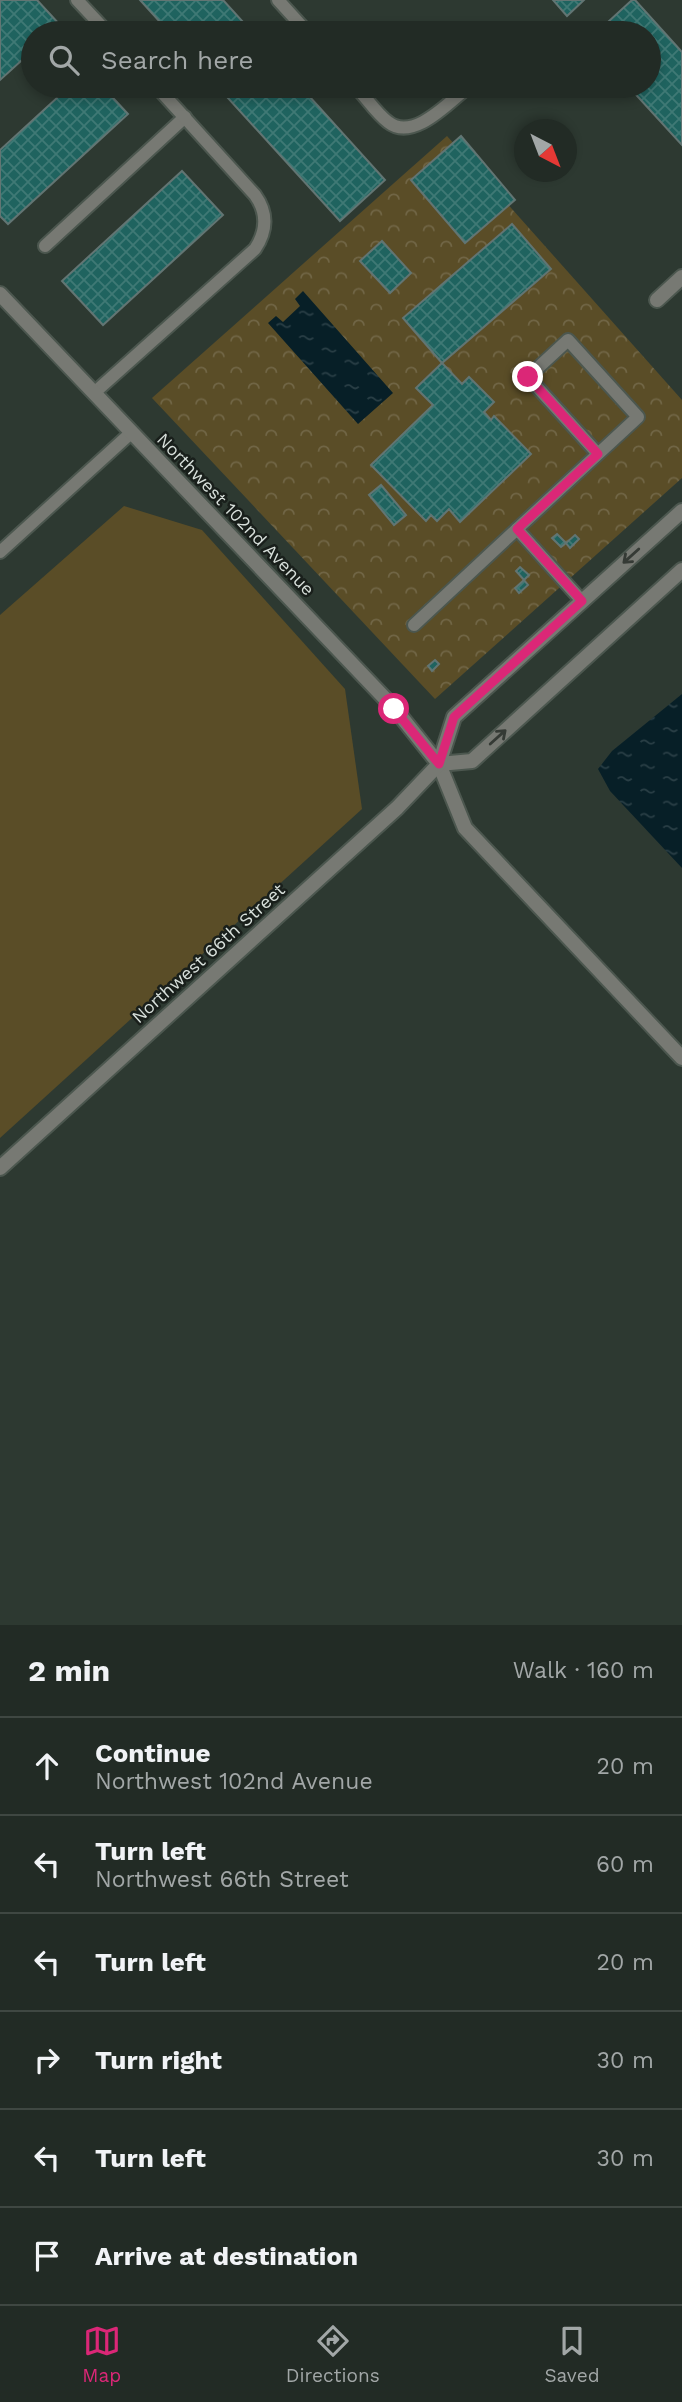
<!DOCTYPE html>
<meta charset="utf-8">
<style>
body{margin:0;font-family:"Work Sans",sans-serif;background:#2e3732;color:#f1f3f6}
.compass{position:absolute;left:514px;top:119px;width:63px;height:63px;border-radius:50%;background:#222b25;box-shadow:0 4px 10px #0003;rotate:138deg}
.stop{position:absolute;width:21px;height:21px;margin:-16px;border:5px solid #db2777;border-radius:50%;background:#fff}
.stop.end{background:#db2777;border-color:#fff;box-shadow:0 2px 7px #0008}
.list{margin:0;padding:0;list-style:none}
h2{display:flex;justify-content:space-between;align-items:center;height:91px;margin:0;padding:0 28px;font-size:30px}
h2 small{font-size:23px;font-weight:400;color:#a2a7a7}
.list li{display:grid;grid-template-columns:46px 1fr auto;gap:21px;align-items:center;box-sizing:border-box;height:98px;padding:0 28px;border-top:2px solid #3f4742}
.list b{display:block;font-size:26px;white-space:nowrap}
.list p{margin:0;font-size:23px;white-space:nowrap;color:#a2a7a7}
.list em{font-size:23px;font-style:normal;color:#a2a7a7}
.icon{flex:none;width:38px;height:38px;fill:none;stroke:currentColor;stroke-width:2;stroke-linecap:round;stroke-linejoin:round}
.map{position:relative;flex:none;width:682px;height:1625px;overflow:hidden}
.search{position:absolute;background:#222b25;box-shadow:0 4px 10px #0003;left:21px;right:21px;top:21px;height:77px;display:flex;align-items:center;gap:18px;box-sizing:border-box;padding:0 24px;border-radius:38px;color:#a2a7a7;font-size:26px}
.sheet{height:679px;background:#222b25}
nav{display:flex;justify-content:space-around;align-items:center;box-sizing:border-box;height:98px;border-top:2px solid #3f4742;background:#222b25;font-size:19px;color:#a2a7a7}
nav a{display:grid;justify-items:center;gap:4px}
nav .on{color:#db2777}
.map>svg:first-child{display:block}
</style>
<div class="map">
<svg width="682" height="1625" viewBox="0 0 682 1625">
<defs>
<pattern id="park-crowns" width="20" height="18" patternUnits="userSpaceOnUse" patternTransform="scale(1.75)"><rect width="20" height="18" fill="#5a4d27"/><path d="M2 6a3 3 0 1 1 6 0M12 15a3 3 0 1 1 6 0" fill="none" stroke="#716646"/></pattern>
<pattern id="water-ripples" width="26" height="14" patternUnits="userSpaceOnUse" patternTransform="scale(1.75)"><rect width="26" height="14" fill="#071f27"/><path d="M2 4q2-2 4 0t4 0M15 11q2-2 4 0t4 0" fill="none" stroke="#2a3f46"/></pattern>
<pattern id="building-cross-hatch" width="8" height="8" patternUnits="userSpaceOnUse" patternTransform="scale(1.75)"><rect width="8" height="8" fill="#1f635f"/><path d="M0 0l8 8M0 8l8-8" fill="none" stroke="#3f7975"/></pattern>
</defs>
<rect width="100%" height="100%" fill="#2d3931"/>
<path fill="#5a4d27" d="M124,506l78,24 143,159 17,120 -362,329v-523z"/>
<path fill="url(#park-crowns)" d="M447,136l235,264v78l-247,221 -283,-301z"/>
<g fill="url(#water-ripples)">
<path d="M303,291l90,102 -35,31 -90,-101 8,-7 7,6 17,-16 -5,-7z"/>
<path d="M682,694v174l-72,-77 -12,-22 14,-18z"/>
</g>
<g fill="url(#building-cross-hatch)" stroke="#627573" stroke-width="2">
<path d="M0,0h37l23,25 -9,8h-18v17l-33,30z"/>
<path d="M140,0h83l30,33h-83z"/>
<path d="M553,0h31l-17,16z"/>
<path d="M632,0h3l47,52v93l-54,-59h21v-53h-53z"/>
<path d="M70,86h32l26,28 -120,110 -8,-8v-66z"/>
<path d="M217,86h83l85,94 -45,41z"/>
<path d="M461,136l54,64 -50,43 -54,-63z"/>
<path d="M182,171l41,44 -120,110 -41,-44z"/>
<path d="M512,224l39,45 -109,94 -39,-45z"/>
<path d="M382,241l29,32 -21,20 -30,-32z"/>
<path d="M442,363l20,21 7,-7 25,25 -10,10 7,8 3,-4 37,38 -71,68 -11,-13 -12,12 -6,-6 -5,6 -55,-56 62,-60 -17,-17z"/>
<path d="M381,485l25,30 -12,10 -25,-30z"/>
<path d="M557,534l9,9 -5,4 -9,-9z"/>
<path d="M575,535l4,4 -9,9 -4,-5z"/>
<path d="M520,567l9,8 -5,5 -8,-9z"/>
<path d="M524,580l4,5 -9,8 -4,-5z"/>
<path d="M435,660l4,4 -7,7 -4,-5z"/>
</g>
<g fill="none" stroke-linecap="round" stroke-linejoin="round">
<g stroke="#4c574f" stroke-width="16">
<g id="lane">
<path d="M77,0l31,33"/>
<path d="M278,0l30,33"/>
<path d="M355,86c11,11 21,27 33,36 25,20 60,-19 79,-34"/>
<path d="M45,246l140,-129"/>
<path d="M94,393l161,-144c12,-18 13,-36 0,-54l-99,-109"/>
<path d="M517,529l121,-112 -70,-77 -40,37 70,77"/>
<path d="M0,552l132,-120"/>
<path d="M414,625l103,-96 65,72"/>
</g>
</g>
<g stroke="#4c574f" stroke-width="18">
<g id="street">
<path d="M0,294l395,415 44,55 26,64 217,230"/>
<path d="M657,300l25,-23"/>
<path d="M439,764l33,-3 210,-191"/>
<path d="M0,1168l397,-360 42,-44 15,-47 228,-206"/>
</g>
</g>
<use href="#lane" stroke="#777973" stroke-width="12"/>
<use href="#street" stroke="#777973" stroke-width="14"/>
</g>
<defs><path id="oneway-shaft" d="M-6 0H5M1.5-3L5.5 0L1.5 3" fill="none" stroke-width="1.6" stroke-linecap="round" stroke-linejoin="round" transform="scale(1.75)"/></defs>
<g stroke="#353a35">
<use href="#oneway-shaft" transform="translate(631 556) rotate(138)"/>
<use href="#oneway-shaft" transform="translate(498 737) rotate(-42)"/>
</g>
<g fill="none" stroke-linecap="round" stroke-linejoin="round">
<path stroke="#db2777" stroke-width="9" d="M394,709l45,55 15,-47 128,-116 -65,-72 81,-75 -70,-77"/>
</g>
<g text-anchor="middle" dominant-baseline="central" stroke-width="5" stroke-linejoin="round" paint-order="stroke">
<g font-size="18" fill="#d7dfda" stroke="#191f1b">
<text transform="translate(236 514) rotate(46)">Northwest 102nd Avenue</text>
<text transform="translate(208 953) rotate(-42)">Northwest 66th Street</text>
</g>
</g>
</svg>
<svg class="compass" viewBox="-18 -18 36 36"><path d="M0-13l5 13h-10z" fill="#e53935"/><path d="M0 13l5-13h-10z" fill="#a2a7a7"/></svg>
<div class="stop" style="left:394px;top:709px"></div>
<div class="stop end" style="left:528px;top:377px"></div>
<div class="search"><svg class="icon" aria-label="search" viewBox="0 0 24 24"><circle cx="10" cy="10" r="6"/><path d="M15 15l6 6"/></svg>Search here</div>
</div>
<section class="sheet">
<h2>2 min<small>Walk · 160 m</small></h2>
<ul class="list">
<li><svg class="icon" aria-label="ahead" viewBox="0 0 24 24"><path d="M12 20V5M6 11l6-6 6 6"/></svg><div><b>Continue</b><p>Northwest 102nd Avenue</p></div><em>20 m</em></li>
<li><svg class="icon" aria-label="left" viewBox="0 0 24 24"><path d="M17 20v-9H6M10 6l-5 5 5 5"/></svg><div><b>Turn left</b><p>Northwest 66th Street</p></div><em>60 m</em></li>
<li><svg class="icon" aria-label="left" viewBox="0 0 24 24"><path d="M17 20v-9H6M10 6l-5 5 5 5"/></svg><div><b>Turn left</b></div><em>20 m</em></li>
<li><svg class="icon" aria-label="right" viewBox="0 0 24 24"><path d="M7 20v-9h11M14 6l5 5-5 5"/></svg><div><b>Turn right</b></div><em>30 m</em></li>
<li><svg class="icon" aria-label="left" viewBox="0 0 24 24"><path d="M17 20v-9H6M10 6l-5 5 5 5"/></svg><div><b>Turn left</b></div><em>30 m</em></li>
<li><svg class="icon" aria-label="arrive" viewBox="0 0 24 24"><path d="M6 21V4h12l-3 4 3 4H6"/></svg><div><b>Arrive at destination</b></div></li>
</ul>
</section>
<nav>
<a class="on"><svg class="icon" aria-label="map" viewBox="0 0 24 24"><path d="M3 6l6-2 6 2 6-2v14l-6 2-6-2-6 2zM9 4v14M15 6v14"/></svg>Map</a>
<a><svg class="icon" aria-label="directions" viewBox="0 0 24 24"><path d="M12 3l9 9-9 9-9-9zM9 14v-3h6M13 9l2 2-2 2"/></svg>Directions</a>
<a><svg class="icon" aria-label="saved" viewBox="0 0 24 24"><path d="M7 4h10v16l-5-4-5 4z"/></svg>Saved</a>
</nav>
